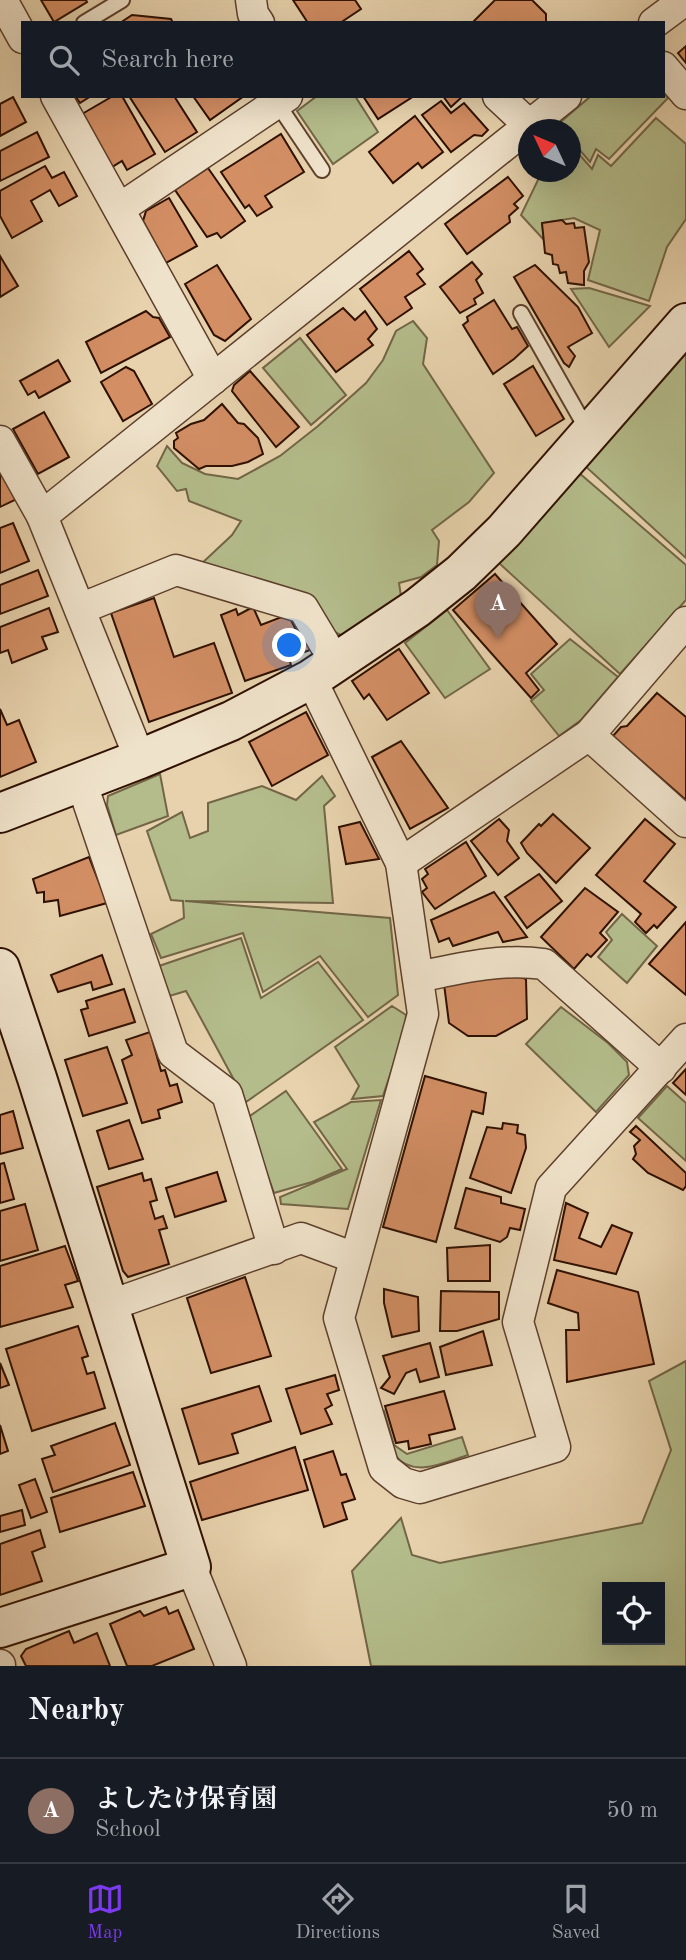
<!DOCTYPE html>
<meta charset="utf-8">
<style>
body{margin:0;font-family:"Old Standard TT","Noto Serif JP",serif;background:#242831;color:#f1f3f6}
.controls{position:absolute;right:21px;bottom:21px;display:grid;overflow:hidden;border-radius:0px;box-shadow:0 7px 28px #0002}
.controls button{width:63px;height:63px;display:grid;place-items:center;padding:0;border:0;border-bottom:2px solid #363941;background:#171b24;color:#f1f3f6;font:35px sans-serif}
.compass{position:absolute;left:518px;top:119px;width:63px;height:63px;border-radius:50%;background:#171b24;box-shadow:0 7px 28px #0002;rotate:314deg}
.you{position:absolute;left:290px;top:646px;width:24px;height:24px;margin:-18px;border:5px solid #fff;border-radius:50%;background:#1a73e8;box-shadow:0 0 0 10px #1a73e833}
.badge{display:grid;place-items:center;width:46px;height:46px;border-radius:50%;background:#7c3aed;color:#fff;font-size:23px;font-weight:700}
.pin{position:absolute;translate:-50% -58px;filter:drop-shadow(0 2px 4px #0008)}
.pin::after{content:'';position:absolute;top:37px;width:24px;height:21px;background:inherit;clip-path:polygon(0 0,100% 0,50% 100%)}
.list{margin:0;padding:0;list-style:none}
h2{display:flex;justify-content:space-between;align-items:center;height:91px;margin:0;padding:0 28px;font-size:30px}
h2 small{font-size:23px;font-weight:400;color:#9ea1a6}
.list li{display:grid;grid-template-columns:46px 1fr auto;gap:21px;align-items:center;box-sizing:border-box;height:105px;padding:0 28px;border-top:2px solid #363941}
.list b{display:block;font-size:26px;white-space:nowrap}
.list p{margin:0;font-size:23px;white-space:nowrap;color:#9ea1a6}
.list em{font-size:23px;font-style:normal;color:#9ea1a6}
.icon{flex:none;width:38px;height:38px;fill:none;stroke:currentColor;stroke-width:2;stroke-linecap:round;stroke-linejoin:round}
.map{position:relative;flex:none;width:686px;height:1666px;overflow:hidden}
.search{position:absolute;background:#171b24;box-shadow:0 7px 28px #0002;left:21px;right:21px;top:21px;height:77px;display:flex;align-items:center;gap:18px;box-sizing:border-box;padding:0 24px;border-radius:0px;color:#9ea1a6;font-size:26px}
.sheet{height:196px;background:#171b24}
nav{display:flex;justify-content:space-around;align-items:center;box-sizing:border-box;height:98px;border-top:2px solid #363941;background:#171b24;font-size:19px;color:#9ea1a6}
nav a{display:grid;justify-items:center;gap:4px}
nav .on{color:#7c3aed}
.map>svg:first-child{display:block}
</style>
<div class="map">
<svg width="686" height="1666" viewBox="0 0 686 1666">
<rect width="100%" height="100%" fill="#e7d2ad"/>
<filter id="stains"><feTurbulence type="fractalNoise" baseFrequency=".00286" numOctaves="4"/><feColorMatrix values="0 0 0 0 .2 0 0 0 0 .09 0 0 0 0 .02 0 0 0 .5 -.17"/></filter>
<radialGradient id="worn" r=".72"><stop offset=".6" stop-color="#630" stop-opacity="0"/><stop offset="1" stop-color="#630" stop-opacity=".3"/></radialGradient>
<g fill="#b4bc8b" stroke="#726646" stroke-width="2" fill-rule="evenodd">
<path d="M663,92l5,6 -59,61 -13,-10 -6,13 -19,-22 -1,-10 -9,-1 -4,-4 34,-29h72z"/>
<path d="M317,96h38l23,36 -45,32 -36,-53z"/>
<path d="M656,118l30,26v75l-19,28 -18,54 -61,-21 12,-50 -26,-12 -32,5 2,17 -23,-25 18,-37 -5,-6h36l1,-27 21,24 6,-14 13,11z"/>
<path d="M589,288l61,18 -41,41 -38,-58z"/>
<path d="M413,321l14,17 -4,26 71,109 -25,29 -37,28 7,11 -2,24 -16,12 -22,6 2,13 -56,41 -146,-71 33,-31 9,-14 -52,-20 -3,-12 -9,2 -20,-25 10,-20 15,17 23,11 33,5 42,-23 38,-30 48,-43 17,-23 13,-29z"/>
<path d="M300,338l46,57 -35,30 -48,-57z"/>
<path d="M686,346v212l-102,-93z"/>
<path d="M578,472l108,93v35l-66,74 -121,-111z"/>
<path d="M447,610l43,59 -45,29 -40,-55z"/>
<path d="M570,639l48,38 -37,43 -22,16 -28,-35 13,-11 -13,-16z"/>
<path d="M160,774l8,42 -52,19 -9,-30 1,-9z"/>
<path d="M322,776l13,20 -11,10 9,97 -148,-2 205,17 8,77 -30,22 -48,-61 -57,36 -20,-59 -82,25 -10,-24 33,-16 -1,-17 -12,-1 -24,-69 35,-19 8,26 18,-7v-28l54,-17 34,14z"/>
<path d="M622,914l35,32 -30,37 -29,-26 14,-17 -6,-8z"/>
<path d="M241,938l20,60 57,-36 45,58 -117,82 -60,-111 -20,6 -7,-31z"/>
<path d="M392,1006l14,9 -1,15 -22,66 -31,3 7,-13 -24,-39z"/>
<path d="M561,1007l47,36 19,19 2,13 -33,37 -70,-68z"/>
<path d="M667,1086l19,17v58l-48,-43z"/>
<path d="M286,1091l56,78 -30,13 -38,11 -27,-75z"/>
<path d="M381,1100l-33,109 -67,-5 -1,-7 67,-28 -33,-47 37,-20z"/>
<path d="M686,1361v305h-315l-19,-95 49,-53 11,37 28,8 202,-40 29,-73 -22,-69zM607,1587h53v53h-53z"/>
<path d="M384,1411l10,34 13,9 55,-17 6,18c-22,7 -55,24 -73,0 -6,-9 -10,-32 -13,-43z"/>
</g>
<g fill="#d38e64" stroke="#2f1001" stroke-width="2">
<path d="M41,0h45l1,2 -33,20z"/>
<path d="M293,0h62l6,9 -21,14h-32z"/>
<path d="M495,0h37l14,14v9h-74z"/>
<path d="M132,15l39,4 2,4h-53z"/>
<path d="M686,46v17l-8,-10z"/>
<path d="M75,96h16l-11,7z"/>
<path d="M113,96h9l33,58 -28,16 -5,-9 -10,6 -30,-53z"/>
<path d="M129,96h45l23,36 -32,20z"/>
<path d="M193,96h51l-34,24z"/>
<path d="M363,96h51l-36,23z"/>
<path d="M443,96h20l-12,11z"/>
<path d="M13,97l13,25 -26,14v-32z"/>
<path d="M441,101l10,12 13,-10 24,27 -6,6 -8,-1 -23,17 -29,-37z"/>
<path d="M415,116l28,36 -21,16 -4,-5 -25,20 -24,-31z"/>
<path d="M37,132l12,25 -49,24v-30z"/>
<path d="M281,134l23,38 -39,24 7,11 -15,9 -8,-11 -4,3 -24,-36z"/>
<path d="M45,166l7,12 12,-6 13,24 -18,10 -9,-16 -19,11 11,20 -30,17 -12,-22v-25z"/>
<path d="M208,168l37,53 -24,17 -4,-5 -10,4 -32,-47z"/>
<path d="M508,177l15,19 -9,8 4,4 -9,8 1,6 -43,32 -22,-30z"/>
<path d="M169,198l28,48 -31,17 -23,-42 3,-10z"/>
<path d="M562,220l4,4 8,-1 1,5 9,-1 5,35 -5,9v14l-16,-2 -2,-11 -6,1 -2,-8 -5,-1 -1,-9 -7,-2 -3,-30z"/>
<path d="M409,251l14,18 -6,5 8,10 -20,13 7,11 -25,17 -27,-36z"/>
<path d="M0,256l18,30 -18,11z"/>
<path d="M472,262l10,12 -6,6 7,13 -9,6 2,5 -16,9 -20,-26z"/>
<path d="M217,265l34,54 -26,22 -11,-6 -29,-51z"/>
<path d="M535,265l43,42 14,26 -24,14 7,9 -6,11 -5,-4 -50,-86z"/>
<path d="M494,300l18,29 5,-2 11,19 -14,13 -21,15 -30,-49 5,-4 -1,-4z"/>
<path d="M343,308l12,12 10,-9 12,18 -9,10 5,6 -37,27 -29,-37z"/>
<path d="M146,311l7,6 6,1 11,19 -69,36 -15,-31z"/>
<path d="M58,360l12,21 -31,17 -4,-7 -7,4 -8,-14z"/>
<path d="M533,366l31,53 -28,17 -32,-52z"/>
<path d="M126,367l8,4 18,33 -29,17 -22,-39z"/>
<path d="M250,371l49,56 -23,20 -44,-56 2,-6z"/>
<path d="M222,404l16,19 6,1 14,14 5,16 -15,8 -16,4h-26l-7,3 -25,-21v-7l4,-3 -2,-5 15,-9 13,-4z"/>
<path d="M44,412l25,45 -31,17 -25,-45z"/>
<path d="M8,469l13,28 -21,10v-34z"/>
<path d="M13,523l16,38 -29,12v-45z"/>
<path d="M38,570l10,26 -48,18v-29z"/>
<path d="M495,574l62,70 -31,29 13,17 -8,8 -78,-88z"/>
<path d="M154,598l20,59 40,-14 18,50 -83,29 -38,-109z"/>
<path d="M253,607l8,18 23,-9 7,4 6,12 5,-2 8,20 -21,8 2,7 -46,16 -24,-66 15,-6 2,6z"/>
<path d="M49,608l9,24 -16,5 5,12 -35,14 -4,-13 -8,3v-26z"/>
<path d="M399,649l30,44 -42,27 -18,-26 -5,5 -12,-18z"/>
<path d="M657,693l29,24v83l-73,-64 8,-9 6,-1z"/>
<path d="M0,709l7,16 12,-5 17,42 -36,15z"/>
<path d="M306,712l22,43 -56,31 -23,-44z"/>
<path d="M401,741l47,67 -38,21 -38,-72z"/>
<path d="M553,814l37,34 -34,35 -29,-30 -6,-10 18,-19 2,2z"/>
<path d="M499,819l10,11 -2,11 12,17 -21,17 -27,-34z"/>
<path d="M645,819l30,25 -31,37 32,26 -19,21 -3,-3 -8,8 -11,-11 6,-8 -45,-39z"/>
<path d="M360,822l19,37 -33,5 -7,-37z"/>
<path d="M466,842l20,34 -51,33 -13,-17 5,-4 -5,-9 6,-5 -3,-5z"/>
<path d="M89,857l18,46 -47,13 -2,-16 -14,2v-10l-7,1 -4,-14z"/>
<path d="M539,874l23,27 -35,27 -22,-31z"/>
<path d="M585,888l33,24 -18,21 7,7 -16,17 -4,-3 -13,15 -33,-32z"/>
<path d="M494,892l33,45 -24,5 -5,-10 -45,14 -4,-8 -10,4 -8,-22z"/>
<path d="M686,922v73l-37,-31z"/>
<path d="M102,955l10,29 -19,6 -2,-8 -33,10 -7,-17z"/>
<path d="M515,975l11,4 1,40 -31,17h-28l-19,-13 -5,-39z"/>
<path d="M124,989l11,33 -46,14 -8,-26 7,-2 -2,-7z"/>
<path d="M150,1032l11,39 4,-1 5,16 7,-2 5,18 -24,8 2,8 -18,5 -20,-63 10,-5 -6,-15z"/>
<path d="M107,1047l20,56 -44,13 -18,-56z"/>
<path d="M686,1069v26l-13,-12z"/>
<path d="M425,1076l61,17 -3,21 -11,-3 -36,131 -53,-15z"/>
<path d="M13,1111l10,37 -23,6v-39z"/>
<path d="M129,1120l14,39 -34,10 -12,-38z"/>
<path d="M503,1123l15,2 -1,8 8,2 1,13 -15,45 -41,-15 17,-51 15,2z"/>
<path d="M636,1126l50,47v13l-3,4 -35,-17 -15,-14 3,-5 -2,-8 6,-6 -10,-8z"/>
<path d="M4,1163l10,36 -14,4v-39z"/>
<path d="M217,1172l9,29 -51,16 -9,-29z"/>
<path d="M142,1173l2,8 7,-2 6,21 -7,2 5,17 8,-3 4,12 -8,2 10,34 -41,13 -5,-6 -26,-84z"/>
<path d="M466,1188l35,9v6l24,6 -5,21 -10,-2 -3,9 -7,5 -45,-14z"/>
<path d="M566,1203l22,10 -9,25 22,9 11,-22 20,8 -16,41 -62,-14z"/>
<path d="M25,1204l13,46 -38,11v-50z"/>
<path d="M490,1245v36h-42l-1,-33z"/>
<path d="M65,1246l13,35 -13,4 8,22 -73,20v-61z"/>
<path d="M557,1270l81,22 16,72 -87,18 -1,-52h13l-1,-17 -30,-10z"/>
<path d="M245,1277l26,79 -60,17 -24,-75z"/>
<path d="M384,1289l34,8 1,34 -27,6 -8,-34z"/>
<path d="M441,1291l58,1v27l-42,12h-17z"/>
<path d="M78,1326l10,30 -6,2 5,16 7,-2 11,36 -73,23 -26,-82z"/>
<path d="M483,1331l9,34 -46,10 -6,-28z"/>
<path d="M430,1343l9,34 -19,5 -4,-13 -10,4 -12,21 -13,-6 9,-11 -7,-21z"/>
<path d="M0,1363l9,22 -9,3z"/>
<path d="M335,1375l4,15 -12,4 5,11 -7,4 7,15 -31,10 -15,-45z"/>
<path d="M259,1386l12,35 -39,13 6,19 -39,11 -17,-55z"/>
<path d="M444,1391l11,38 -26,6 2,9 -22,5 -1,-8 -12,2 -11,-37z"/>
<path d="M115,1423l15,42 -77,27 -11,-33 13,-4 -4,-9z"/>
<path d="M0,1425l8,26 -8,3z"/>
<path d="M295,1447l13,43 -106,30 -12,-38z"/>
<path d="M333,1451l8,24 5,-1 9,25 -13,4 5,16 -23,8 -20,-67z"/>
<path d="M133,1472l12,34 -85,26 -9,-34z"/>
<path d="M35,1479l12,33 -16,6 -12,-33z"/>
<path d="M22,1510l3,15 -25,7v-16z"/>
<path d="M40,1530l5,17 -13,5 10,29 -42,14v-51z"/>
<path d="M166,1607l3,7 9,-4 16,39 -42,17h-25l-17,-42 30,-13 4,5z"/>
<path d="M69,1631l5,12 23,-10 13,33h-84l-5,-10 5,-7z"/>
</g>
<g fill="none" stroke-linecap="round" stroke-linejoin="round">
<g stroke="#5d402c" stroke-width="18">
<g id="lane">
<path d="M84,23l38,-23"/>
<path d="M277,103l45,67"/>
<path d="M521,313l68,120"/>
</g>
</g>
<g stroke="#5d402c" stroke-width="33">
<g id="street">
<path d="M2,0l21,38"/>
<path d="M251,0l2,14 6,9"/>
<path d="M654,23l31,-23"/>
<path d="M663,67l23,27"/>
<path d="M56,96l157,283"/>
<path d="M498,96l33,31"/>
<path d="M119,209l168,-113"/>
<path d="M0,441l42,75 524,-420"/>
<path d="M42,516l98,243"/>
<path d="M80,609l96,-39 127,38 33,55"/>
<path d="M311,679l90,184 22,151 -84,304 45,150 19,15 17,5 135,-41 -37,-125 33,-134 135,-149"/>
<path d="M589,735l97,87"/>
<path d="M81,781l92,272 54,41 47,155"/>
<path d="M401,863l188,-128 97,-113"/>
<path d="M418,977c42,-9 83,-19 126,-13l117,104"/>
<path d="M108,1306l193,-68 54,20"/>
<path d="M191,1567l40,99"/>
<path d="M0,1665v1"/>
</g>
</g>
<g stroke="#2f1001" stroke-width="42">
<g id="secondary">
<path d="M0,813l140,-54 91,-38 80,-42 106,-71 44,-35 43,-42 182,-208"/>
<path d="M0,968l37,110 154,489 -191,61"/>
</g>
</g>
<use href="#lane" stroke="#efe2ca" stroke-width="14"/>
<use href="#street" stroke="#efe2ca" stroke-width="30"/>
<use href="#secondary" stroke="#efe2ca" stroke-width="38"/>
</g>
<rect width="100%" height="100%" filter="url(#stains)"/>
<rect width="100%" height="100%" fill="url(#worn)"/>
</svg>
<div class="controls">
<button><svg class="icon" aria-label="locate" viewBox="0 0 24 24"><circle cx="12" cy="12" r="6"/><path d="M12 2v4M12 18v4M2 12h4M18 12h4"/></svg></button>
</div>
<svg class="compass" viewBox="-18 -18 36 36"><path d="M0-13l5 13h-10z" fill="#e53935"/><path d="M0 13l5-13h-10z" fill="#9ea1a6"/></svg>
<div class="you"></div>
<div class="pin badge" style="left:498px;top:639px;background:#8d6e63">A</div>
<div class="search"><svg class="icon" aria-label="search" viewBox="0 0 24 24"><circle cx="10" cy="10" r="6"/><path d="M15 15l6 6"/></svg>Search here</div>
</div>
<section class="sheet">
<h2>Nearby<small></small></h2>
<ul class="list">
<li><span class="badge" style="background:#8d6e63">A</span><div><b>よしたけ保育園</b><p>School</p></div><em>50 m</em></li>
</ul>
</section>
<nav>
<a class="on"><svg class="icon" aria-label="map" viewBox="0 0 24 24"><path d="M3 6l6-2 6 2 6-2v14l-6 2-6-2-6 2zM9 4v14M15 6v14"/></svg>Map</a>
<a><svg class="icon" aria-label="directions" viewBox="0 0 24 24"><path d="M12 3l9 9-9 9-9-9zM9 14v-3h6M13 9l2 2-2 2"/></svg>Directions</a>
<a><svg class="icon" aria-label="saved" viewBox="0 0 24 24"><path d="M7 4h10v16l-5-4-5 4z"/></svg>Saved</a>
</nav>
